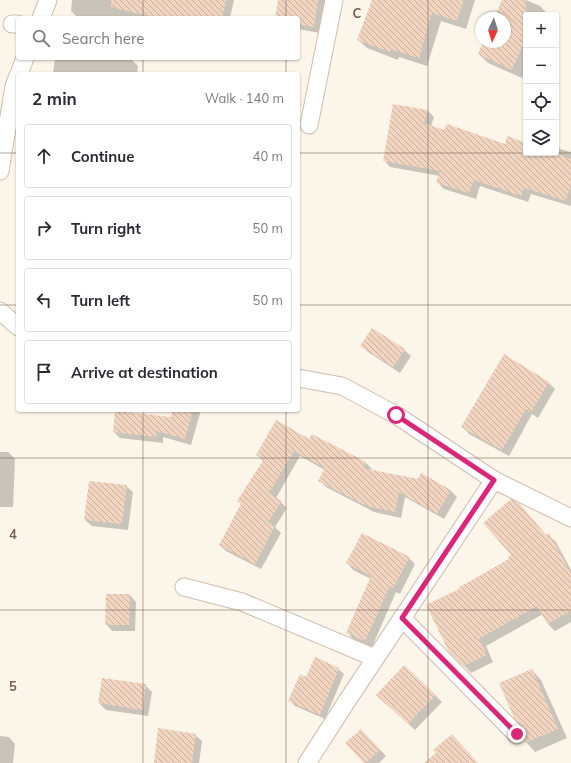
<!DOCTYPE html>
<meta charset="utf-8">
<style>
body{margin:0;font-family:Mulish,sans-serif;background:#f2f2f3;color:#2b2b33}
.controls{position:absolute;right:12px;top:12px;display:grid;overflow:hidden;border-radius:4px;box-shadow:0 1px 3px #0004}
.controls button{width:36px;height:36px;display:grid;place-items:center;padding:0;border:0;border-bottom:1px solid #e1e1e2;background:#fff;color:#2b2b33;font:20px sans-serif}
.compass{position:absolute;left:475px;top:12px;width:36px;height:36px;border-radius:50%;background:#fff;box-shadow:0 1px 3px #0004;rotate:184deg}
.stop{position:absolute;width:12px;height:12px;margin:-9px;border:3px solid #db2777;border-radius:50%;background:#fff}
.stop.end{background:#db2777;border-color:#fff;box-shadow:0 1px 4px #0008}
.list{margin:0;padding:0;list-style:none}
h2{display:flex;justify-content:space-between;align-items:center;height:52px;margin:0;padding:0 16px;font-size:17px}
h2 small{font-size:13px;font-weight:400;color:#7c7c81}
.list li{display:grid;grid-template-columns:26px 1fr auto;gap:12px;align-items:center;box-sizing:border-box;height:64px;margin:0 8px 8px;padding:0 8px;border:1px solid #e1e1e2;border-radius:4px}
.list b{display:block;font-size:15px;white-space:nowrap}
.list em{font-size:13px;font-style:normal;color:#7c7c81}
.icon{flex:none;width:22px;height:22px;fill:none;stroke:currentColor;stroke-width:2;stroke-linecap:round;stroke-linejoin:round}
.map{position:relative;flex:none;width:571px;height:763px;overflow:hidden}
.search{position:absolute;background:#fff;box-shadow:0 1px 3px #0004;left:16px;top:16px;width:284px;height:44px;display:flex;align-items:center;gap:10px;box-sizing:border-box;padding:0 14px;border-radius:4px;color:#7c7c81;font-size:15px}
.panel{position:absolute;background:#fff;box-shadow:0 1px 3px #0004;left:16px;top:72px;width:284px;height:340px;border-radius:4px}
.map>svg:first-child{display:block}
</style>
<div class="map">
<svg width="571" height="763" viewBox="0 0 571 763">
<defs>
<pattern id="building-back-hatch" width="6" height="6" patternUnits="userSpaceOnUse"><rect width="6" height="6" fill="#f1d5c1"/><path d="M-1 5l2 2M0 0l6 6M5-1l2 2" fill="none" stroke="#c8b09f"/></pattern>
</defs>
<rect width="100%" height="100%" fill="#fcf5e9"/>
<g fill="#0003">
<path d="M72,0h162l-4,18h-95l-5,-1v1h-52l-7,-7z"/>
<path d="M279,0h47l-6,33 -22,-4v-11h-22z"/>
<path d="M383,0h92l-9,29 -25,-8 -14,45 -28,-9 -1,3 -31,-12 -9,-8z"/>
<path d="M503,0h23l14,6 9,9h-23v53l-4,10 -34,-15 -9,-9 5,-12h21v-24h-10z"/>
<path d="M55,58h62l15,2 6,6 -1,8h-84z"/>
<path d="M394,105l34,6 6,6 -3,9 14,6 60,13 21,-1v9h30v-5l15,4v54l-40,-12 -3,8 -48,-16 -4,13 -32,-10 -7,-7 3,-6 -50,-9 -6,-7z"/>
<path d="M362,346l42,4 7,6 -11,17 -32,-21z"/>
<path d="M504,356l45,27 6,6 -17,29 -6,-4 -23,42 -40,-22 -6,-7z"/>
<path d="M174,410h27l-10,35 -28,-8v6l-43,-5 -6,-6 57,-13z"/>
<path d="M309,440l57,23 6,6 -1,1 47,10 4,-6 29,17 6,6 -13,22 -39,-22 -4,21 -27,-6 -48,-25 -6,-6 5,-11 -25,-14 -24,42 11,10 -12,19 6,6 -20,36 -35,-18 -6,-6 43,-84 -6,-6z"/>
<path d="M0,452h8l7,7 -2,48h-13z"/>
<path d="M126,486l7,6 -5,38 -36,-4 -7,-6z"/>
<path d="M548,535l8,7 15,28v52l-16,9 -7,-7 -5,-10 -57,32 7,16 -22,11 -21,-22 10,-61z"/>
<path d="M409,558l6,6 -15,30 -4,-2 -24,55 -19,-8 -6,-7 24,-53 -18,-9 -6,-7z"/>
<path d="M130,595l6,7 -1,29h-23l-6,-7z"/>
<path d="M338,669l6,5 -19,45 -30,-13 -5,-5 16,-23z"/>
<path d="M532,670l9,10 26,58 -32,14 -9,-10z"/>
<path d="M145,685l7,7 -4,24 -42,-6 -7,-7z"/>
<path d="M435,695l7,7 -27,28 -31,-29z"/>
<path d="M195,735l7,6 -3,22h-44z"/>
<path d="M0,736l9,1 6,7 -2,19h-13z"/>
<path d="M367,736l19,20 -7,7h-14z"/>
</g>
<g fill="url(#building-back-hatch)">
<path d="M111,0h115l-4,18h-65l-46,-11z"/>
<path d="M278,0h40l-4,27 -16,-3v-6h-23z"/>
<path d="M372,0h92l-7,21 -25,-8 -13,45 -28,-9 -1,3 -33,-12z"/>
<path d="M502,0h24v38l-14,32 -34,-16 5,-12h22v-24h-11z"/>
<path d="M393,104l35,6 -4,13 20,7 3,-6 58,20 2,-8 19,7v10h29l16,6v26l-5,16 -42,-13 -3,8 -47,-16 -5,13 -33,-10 4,-12 -57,-10z"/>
<path d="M372,328l33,21 -12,18 -33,-21z"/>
<path d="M504,354l45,28 -18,30 -5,-3 -24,41 -41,-23z"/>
<path d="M173,410h20l-8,29 -28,-8 -1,6 -43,-5 2,-21 56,6z"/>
<path d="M276,420l33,19 3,-5 54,28 -3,6 55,11 3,-6 30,17 -14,24 -38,-22 -4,20 -28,-6 -49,-25 7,-13 -31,-17 -25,42 13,8 -14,21 7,4 -20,38 -36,-19 22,-41 -4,-3 27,-42 -8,-4z"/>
<path d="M89,481l38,4 -5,39 -38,-4z"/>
<path d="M511,499l8,4 27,32 3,-2 22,40v38l-24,13 -10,-18 -58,33 8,16 -24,11 -14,-14 -23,-47 33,-16 -1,-1 51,-29 -1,-2 3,-2 -28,-32z"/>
<path d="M362,533l48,24 -17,31 -3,-2 -25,55 -19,-8 25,-57 -25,-13z"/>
<path d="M106,594h24l-1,31h-24z"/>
<path d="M315,657l24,11 -19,47 -32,-14 12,-27 6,3z"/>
<path d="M404,665l32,30 -28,29 -32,-29z"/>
<path d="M532,669l26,60 -33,14 2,-11 -13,-14 -15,-35z"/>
<path d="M102,678l44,6 -4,26 -44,-7z"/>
<path d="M158,728l38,6 -4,29h-38z"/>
<path d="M361,729l19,21 -14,13h-2l-19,-20z"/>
<path d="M452,734l26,29h-54l12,-10 -3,-3z"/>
</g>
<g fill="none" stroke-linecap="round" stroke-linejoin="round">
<g stroke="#cebeae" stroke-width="19">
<g id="minor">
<path d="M41,18l7,-18"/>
<path d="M12,24h6"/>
<path d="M19,74l6,-16"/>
<path d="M309,125l25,-125"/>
<path d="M0,171l14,-85 4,-10"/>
<path d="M0,311l18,16"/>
<path d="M298,378l44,8 54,29 98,65 77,38"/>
<path d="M184,587l58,15 133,56"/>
<path d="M402,618l115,117"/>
<path d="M307,763l40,-62 147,-221"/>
</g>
</g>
<use href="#minor" stroke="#fff" stroke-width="17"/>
</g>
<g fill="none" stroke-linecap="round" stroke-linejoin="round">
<path stroke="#db2777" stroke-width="5" d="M396,415l98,65 -92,138 115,116"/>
</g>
<path fill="none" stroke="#775d4c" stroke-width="1" stroke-opacity="0.55" d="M143,0v18M286,0v18M428,0v763M143,58v16M286,58v16M0,153h18M298,153h228M556,153h15M0,305h18M298,305h273M143,410v353M286,410v353M0,458h571M0,610h571"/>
<g font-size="13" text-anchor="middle" font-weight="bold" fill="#775d4c" stroke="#fff9f0" stroke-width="3" stroke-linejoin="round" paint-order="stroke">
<text x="357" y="18">C</text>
<text x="13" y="539">4</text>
<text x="13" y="691">5</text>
</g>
</svg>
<div class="controls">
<button>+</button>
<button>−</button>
<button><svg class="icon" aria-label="locate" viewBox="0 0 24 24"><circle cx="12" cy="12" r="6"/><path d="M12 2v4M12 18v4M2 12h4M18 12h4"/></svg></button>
<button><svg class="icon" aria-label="layers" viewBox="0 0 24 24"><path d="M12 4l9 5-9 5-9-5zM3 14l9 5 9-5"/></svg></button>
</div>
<svg class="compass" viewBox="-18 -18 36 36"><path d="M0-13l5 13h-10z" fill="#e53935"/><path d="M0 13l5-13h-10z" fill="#7c7c81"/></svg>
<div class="stop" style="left:396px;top:415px"></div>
<div class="stop end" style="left:517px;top:734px"></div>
<div class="search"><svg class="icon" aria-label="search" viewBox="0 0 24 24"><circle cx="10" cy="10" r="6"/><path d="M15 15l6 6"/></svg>Search here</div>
<section class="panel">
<h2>2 min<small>Walk · 140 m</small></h2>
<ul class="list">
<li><svg class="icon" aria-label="ahead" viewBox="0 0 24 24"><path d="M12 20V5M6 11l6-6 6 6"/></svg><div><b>Continue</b></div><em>40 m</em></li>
<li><svg class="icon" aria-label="right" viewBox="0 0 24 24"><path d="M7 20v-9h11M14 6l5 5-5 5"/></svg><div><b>Turn right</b></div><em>50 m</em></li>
<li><svg class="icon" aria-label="left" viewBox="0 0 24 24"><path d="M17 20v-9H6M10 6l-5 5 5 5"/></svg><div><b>Turn left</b></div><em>50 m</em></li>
<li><svg class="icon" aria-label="arrive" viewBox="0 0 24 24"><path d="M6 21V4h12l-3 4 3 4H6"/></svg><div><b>Arrive at destination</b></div></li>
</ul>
</section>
</div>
